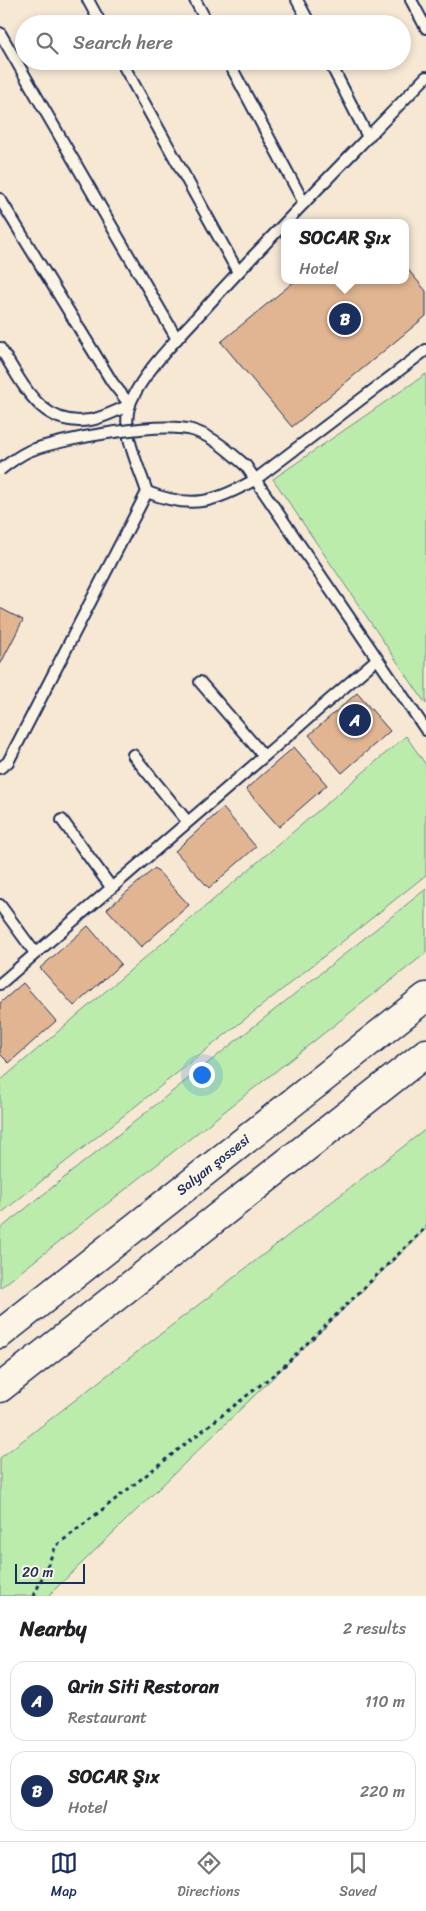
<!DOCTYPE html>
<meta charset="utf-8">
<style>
body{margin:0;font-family:Sriracha,sans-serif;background:#f2f2f2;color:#202124}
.scale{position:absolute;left:15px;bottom:12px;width:70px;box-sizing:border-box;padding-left:5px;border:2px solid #1b2f5e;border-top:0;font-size:14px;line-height:18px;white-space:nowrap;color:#1b2f5e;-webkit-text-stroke:4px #fcf5e5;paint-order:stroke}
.you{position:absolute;left:201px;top:1074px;width:18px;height:18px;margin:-12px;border:4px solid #fff;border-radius:50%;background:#1a73e8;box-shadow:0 0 0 8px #1a73e833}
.badge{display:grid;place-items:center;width:32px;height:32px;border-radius:50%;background:#1b2f5e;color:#fff;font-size:16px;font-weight:700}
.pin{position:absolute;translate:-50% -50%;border:2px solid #fff;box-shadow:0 1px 5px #0006}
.popup{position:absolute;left:281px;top:219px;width:128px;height:65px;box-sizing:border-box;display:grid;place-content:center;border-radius:10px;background:#fff;filter:drop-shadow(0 1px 4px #0005);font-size:16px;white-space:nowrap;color:#757577}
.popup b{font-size:19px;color:#202124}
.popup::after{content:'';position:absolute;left:50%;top:100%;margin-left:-10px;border:10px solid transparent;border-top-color:#fff}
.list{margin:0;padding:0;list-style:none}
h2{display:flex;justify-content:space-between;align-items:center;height:65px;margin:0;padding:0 20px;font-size:21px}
h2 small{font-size:16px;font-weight:400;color:#757577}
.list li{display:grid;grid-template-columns:32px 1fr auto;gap:15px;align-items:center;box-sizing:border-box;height:80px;margin:0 10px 10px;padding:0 10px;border:1px solid #e0e0e0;border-radius:15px}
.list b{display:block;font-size:19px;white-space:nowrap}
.list p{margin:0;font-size:16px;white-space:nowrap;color:#757577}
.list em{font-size:16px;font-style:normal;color:#757577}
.icon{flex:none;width:28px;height:28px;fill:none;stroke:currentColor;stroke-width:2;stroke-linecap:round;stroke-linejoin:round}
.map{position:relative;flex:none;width:426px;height:1596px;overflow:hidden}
.search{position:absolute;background:#fff;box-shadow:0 2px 8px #0003;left:15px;right:15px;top:15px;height:55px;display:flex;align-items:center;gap:12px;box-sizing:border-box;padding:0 18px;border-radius:28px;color:#757577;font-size:19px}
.sheet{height:245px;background:#fff}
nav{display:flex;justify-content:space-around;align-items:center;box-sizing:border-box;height:70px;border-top:1px solid #e0e0e0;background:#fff;font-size:14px;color:#757577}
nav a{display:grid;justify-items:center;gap:2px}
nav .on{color:#1b2f5e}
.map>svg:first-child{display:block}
</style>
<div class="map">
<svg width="426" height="1596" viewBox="0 0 426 1596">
<rect width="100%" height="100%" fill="#f7e8d4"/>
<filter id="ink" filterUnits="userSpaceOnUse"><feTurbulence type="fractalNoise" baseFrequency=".02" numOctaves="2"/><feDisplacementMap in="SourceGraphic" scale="10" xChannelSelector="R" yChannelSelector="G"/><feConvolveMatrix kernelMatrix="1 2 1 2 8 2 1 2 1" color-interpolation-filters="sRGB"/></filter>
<g filter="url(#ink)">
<g fill="#bbecac" stroke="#6b8e85">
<path d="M426,374v330l-153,-225z"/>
<path d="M406,736l20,29v110l-426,339v-133z"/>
<path d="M426,889v64l-426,335v-59z"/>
<path d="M426,1129v100l-378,367h-48v-138z"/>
</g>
<g fill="#e1b591" stroke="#1b2f5e">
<path d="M405,266l21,25v25l-134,111 -71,-85 75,-62h109z"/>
<path d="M0,608l23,12 -23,45z"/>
<path d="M357,693l33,38 -48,42 -33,-38z"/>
<path d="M294,747l33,38 -48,42 -33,-38z"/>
<path d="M223,808l33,39 -47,41 -34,-37z"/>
<path d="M155,868l34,37 -48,42 -34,-38z"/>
<path d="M88,926l33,38 -47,42 -34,-38z"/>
<path d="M23,983l33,38 -47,42 -9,-9v-51z"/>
</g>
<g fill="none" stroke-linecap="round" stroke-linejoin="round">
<g stroke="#1b2f5e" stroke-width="14">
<g id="service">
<path d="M88,0l13,24"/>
<path d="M195,0l13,24"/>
<path d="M297,0l13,24"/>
<path d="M411,0l15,28"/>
<path d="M0,33l177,306"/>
<path d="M121,61l117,211"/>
<path d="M228,61l76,142"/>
<path d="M329,61l39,76"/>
<path d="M0,199l112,183 18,23c-13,5 -27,13 -40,15 -50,8 -67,-37 -90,-72"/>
<path d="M246,466l180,264"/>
<path d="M147,492c45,18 69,10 109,-13l170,-129"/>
<path d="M200,682l63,73"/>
<path d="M133,755l54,66"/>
<path d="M0,768l8,-6 139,-270c-8,-26 -27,-60 -17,-88 12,-32 54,-72 77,-98 71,-78 146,-153 219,-229"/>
<path d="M62,820l49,67"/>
<path d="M0,905l35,48"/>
<path d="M0,984l377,-325"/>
</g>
</g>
<g stroke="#1b2f5e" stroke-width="31">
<g id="trunk">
<path d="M0,1334l426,-337"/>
<path d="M0,1388l426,-335"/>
</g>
</g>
<path stroke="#1b2f5e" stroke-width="3" stroke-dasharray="4 4" stroke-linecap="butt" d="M34,1596l22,-50 226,-178 144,-141"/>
<use href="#service" stroke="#fcf5e5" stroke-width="10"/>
<use href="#trunk" stroke="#fcf5e5" stroke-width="28"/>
<g stroke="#1b2f5e" stroke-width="14" stroke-linecap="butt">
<path id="service-bridge" d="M0,470c9,-7 18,-14 29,-19 31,-12 135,-31 166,-20 20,7 35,21 51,35"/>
</g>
<use href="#service-bridge" stroke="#fcf5e5" stroke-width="10"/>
</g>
</g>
<g text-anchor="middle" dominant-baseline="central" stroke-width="4" stroke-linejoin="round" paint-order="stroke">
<g font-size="14" fill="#1b2f5e" stroke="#fcf5e5">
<text transform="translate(213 1165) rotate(-38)">Salyan şossesi</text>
</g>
</g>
</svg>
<div class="scale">20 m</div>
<div class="you"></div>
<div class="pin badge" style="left:355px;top:720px">A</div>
<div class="pin badge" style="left:345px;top:319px">B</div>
<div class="popup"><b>SOCAR Şıx</b>Hotel</div>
<div class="search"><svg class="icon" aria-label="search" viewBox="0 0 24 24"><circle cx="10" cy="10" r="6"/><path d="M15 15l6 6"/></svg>Search here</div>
</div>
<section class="sheet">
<h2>Nearby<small>2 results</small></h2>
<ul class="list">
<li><span class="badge">A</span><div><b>Qrin Siti Restoran</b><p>Restaurant</p></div><em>110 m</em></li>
<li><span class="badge">B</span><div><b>SOCAR Şıx</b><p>Hotel</p></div><em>220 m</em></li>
</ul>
</section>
<nav>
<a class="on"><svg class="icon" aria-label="map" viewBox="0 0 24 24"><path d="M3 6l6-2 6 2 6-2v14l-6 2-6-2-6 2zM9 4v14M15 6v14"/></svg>Map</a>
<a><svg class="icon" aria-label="directions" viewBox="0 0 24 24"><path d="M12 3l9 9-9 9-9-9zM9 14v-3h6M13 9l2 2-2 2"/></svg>Directions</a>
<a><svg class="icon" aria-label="saved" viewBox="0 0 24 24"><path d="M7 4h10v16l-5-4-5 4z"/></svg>Saved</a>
</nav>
